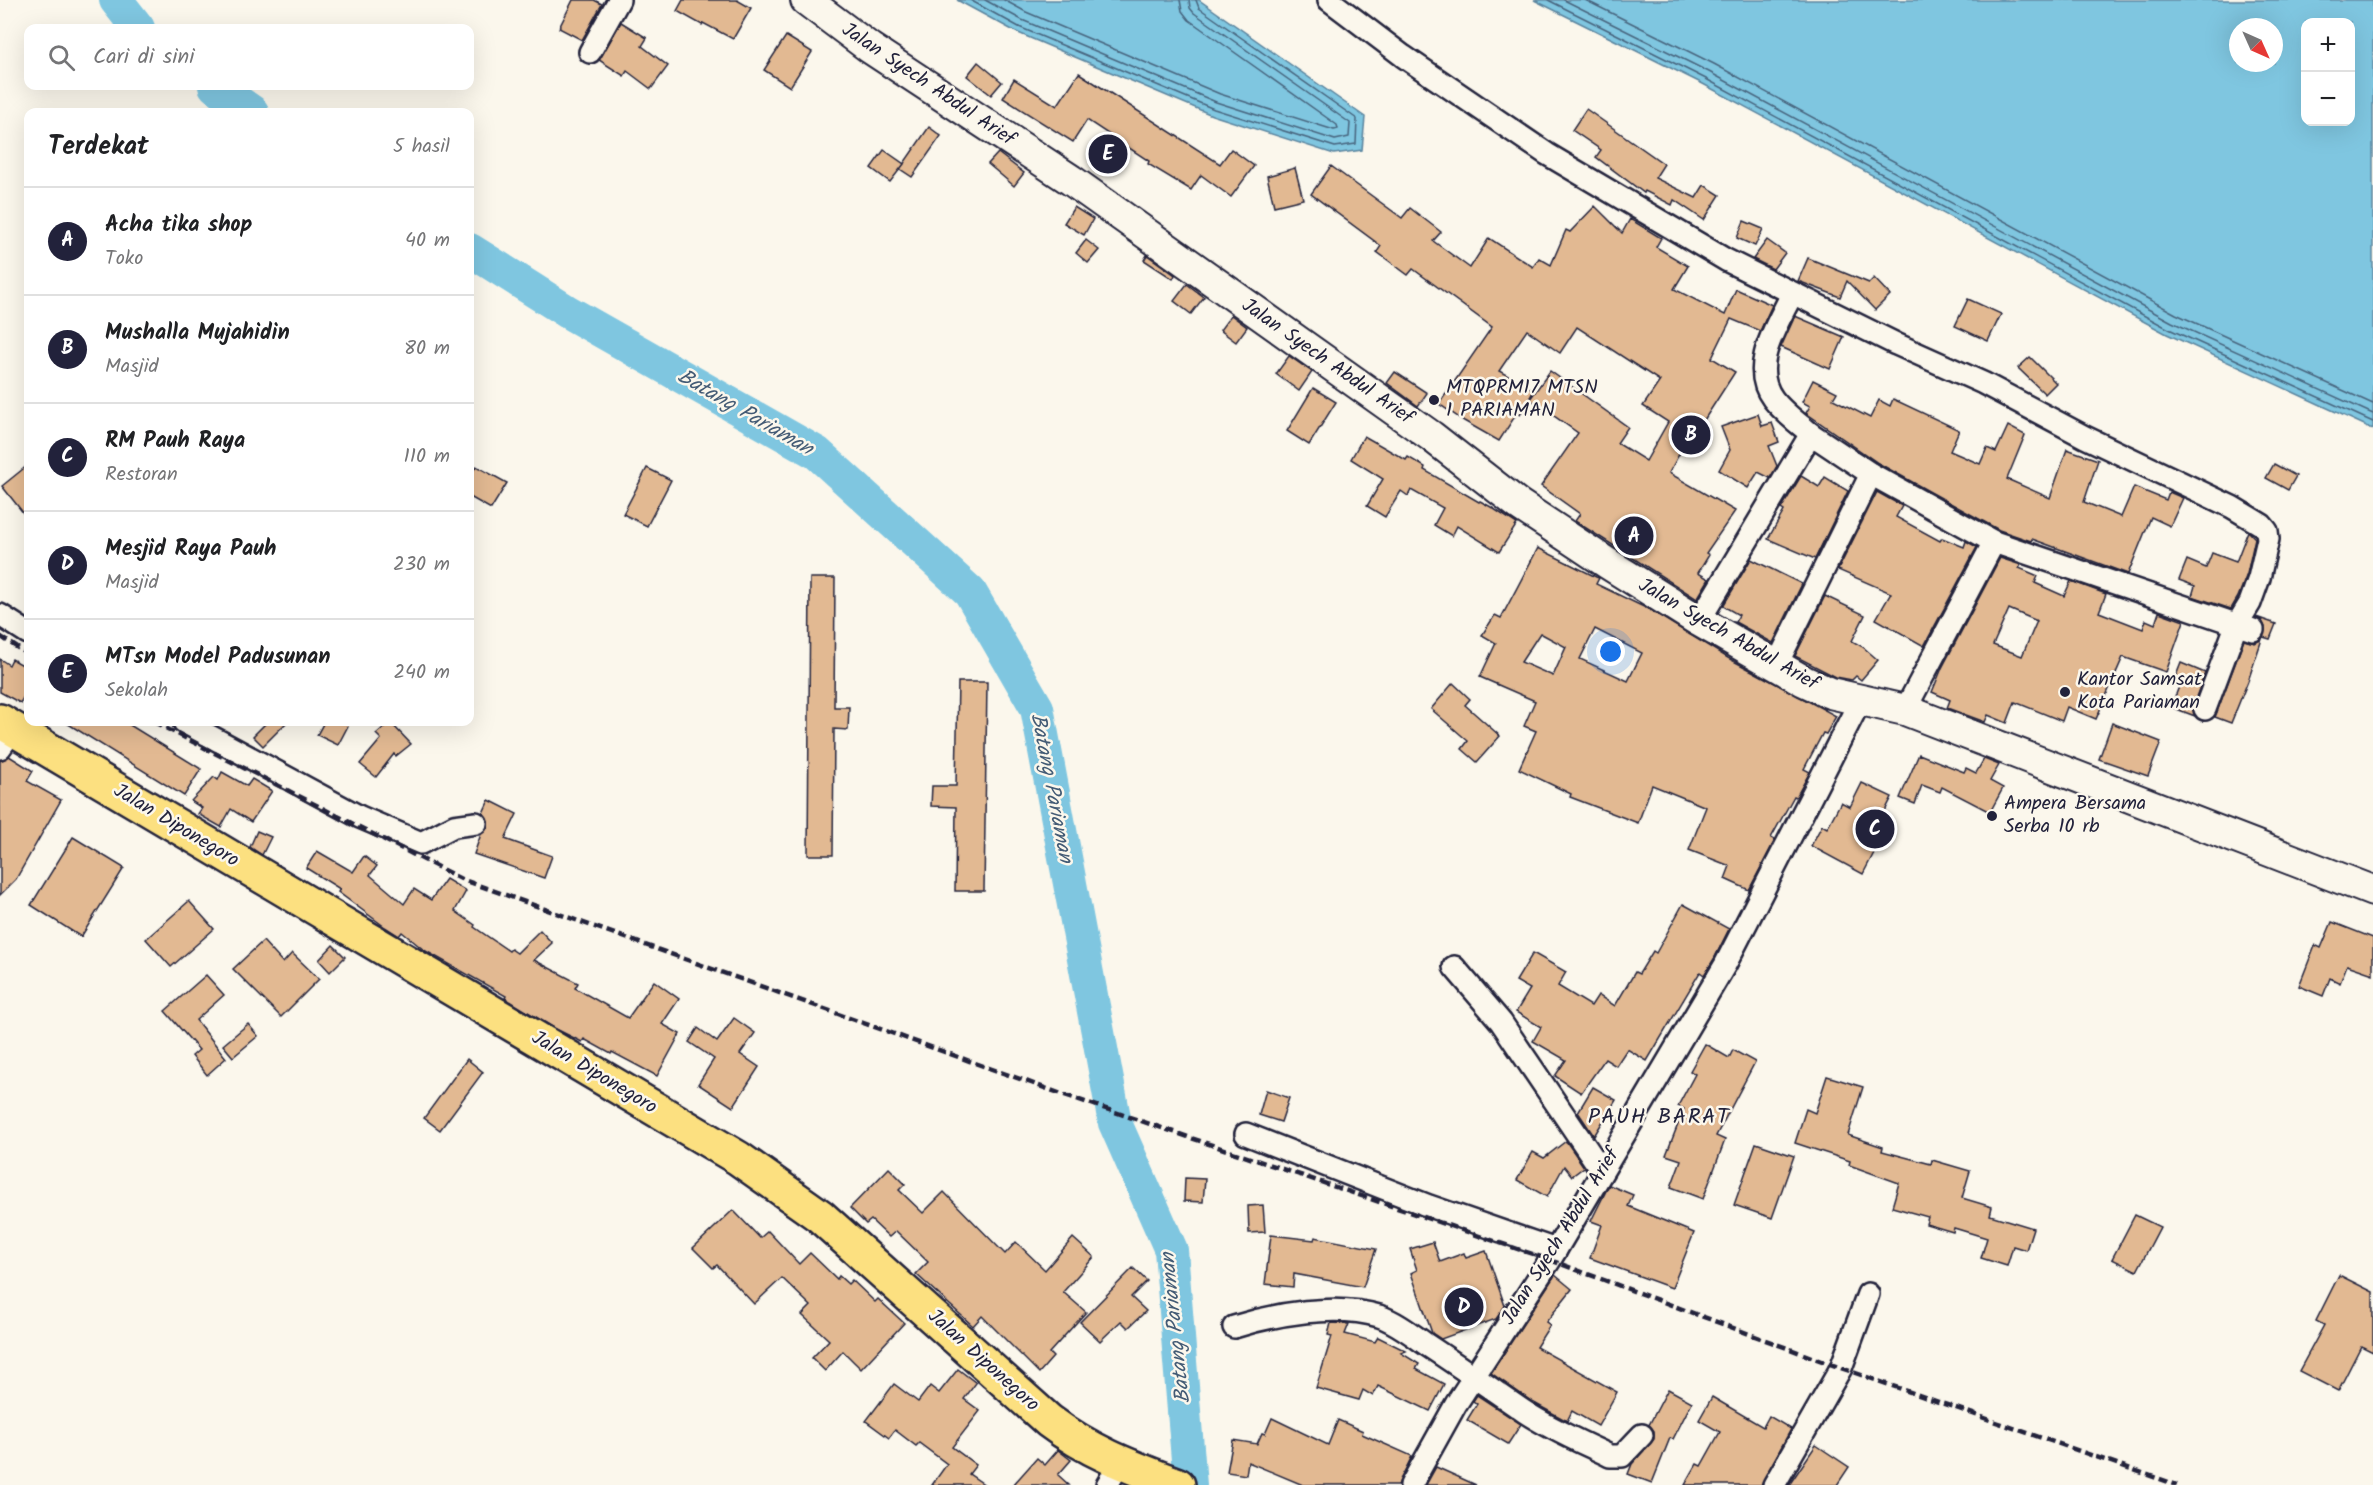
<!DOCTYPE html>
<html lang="id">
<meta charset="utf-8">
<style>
body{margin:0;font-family:Kalam,sans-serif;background:#f6f6f6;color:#202124}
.controls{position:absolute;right:18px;top:18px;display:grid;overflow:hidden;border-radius:12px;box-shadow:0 6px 24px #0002}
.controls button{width:54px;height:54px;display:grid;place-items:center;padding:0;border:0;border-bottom:2px solid #e0e0e0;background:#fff;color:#202124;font:30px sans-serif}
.compass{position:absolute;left:2229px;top:18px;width:54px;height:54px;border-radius:50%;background:#fff;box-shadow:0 6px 24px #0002;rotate:135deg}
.you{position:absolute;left:1611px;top:652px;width:21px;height:21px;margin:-15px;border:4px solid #fff;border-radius:50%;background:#1a73e8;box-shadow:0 0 0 9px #1a73e833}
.badge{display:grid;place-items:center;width:39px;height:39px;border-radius:50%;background:#22223b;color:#fff;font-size:20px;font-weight:700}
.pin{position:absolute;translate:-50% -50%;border:3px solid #fff;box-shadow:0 2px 6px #0006}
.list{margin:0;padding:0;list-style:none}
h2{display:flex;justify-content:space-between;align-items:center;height:78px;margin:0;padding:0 24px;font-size:26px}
h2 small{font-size:20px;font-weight:400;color:#757577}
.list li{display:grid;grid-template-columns:39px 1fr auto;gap:18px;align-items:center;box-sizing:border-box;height:108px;padding:0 24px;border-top:2px solid #e0e0e0}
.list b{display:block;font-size:22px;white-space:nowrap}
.list p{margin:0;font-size:20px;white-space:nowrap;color:#757577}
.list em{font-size:20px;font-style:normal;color:#757577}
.icon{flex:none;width:33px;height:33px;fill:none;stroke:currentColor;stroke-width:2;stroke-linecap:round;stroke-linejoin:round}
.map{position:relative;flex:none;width:2373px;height:1485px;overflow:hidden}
.search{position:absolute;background:#fff;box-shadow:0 6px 24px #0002;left:24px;top:24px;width:450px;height:66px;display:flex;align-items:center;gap:15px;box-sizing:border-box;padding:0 21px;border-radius:12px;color:#757577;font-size:22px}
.panel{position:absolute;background:#fff;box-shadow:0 6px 24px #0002;left:24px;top:108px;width:450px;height:618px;border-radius:12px}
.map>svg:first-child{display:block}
</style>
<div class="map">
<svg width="2373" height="1485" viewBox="0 0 2373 1485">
<rect width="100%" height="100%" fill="#fbf7ec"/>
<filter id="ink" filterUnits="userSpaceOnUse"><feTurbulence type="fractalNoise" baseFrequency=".0167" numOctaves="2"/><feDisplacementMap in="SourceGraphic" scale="12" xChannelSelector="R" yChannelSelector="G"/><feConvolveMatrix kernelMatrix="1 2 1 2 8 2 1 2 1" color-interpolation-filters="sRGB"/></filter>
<g filter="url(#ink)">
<g fill="#7fc6e0" stroke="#5a849e" stroke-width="1.5" fill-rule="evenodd">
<path d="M957,0h242l166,117 -3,33 -28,4 -122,-39 -196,-83z"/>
<path d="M1534,0h839v429l-206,-95 -464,-250zM2306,22h44v100h-44zM2238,27h36v36h-36z"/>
</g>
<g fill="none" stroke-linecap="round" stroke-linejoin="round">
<g stroke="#47647d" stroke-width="1.5">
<path d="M970,0l49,27 195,82 121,38 21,-3 1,-25 -158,-111 -3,-8"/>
<path d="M985,0l37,20 194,82 119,38 14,-3 1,-14 -156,-110 -4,-5 -1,-8"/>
<path d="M1004,0l22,12 194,82 114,36 4,-1 -1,-4 -148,-105 -7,-9 -2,-11"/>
<path d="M1548,0l158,79 463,250 204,93"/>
<path d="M1564,0l145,72 463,250 201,92"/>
<path d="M1585,0l129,64 462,250 197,90"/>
</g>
<g stroke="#7fc6e0" stroke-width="34">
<path d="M116,0l22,28"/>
<path d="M215,86l37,26"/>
<path d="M470,250l98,62 249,141 153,139 67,116 78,415 56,127 19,235"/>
</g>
</g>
<g fill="#e2b992" stroke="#22223b" stroke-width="1.5" fill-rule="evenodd">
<path d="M573,0h21l8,4 -20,36 -23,-12z"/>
<path d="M683,0h54l14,8 -18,31 -30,-16 -1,2 -25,-14z"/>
<path d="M621,22l26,16 -5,8 26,20 -17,23 -24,-18 -3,5 -25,-16z"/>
<path d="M786,36l26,16 -22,35 -26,-17z"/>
<path d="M978,62l24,20 -11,13 -24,-19z"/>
<path d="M1079,73l141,91 11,-15 23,17 -23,31 -30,-22 -10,15 -43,-26 1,-3 -62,-41 -14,22 -70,-44 11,-19 43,27z"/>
<path d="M1586,109l78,55 -9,14 41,20 8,-13 16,10 -16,25 -30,-20 -2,5 -27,-14 -1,2 -48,-36 5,-7 -29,-20z"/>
<path d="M929,127l12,9 -29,41 -12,-8z"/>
<path d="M884,150l20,14 -14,18 -19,-14z"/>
<path d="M998,153l26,20 -10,13 -26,-22z"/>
<path d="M1331,166l71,52 8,-10 31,24 -8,9 37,27 19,-30 44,29 6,-9 12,7 15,-35 4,2 25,-26 27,27 8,-14 31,19 -5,9 32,19 -14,23 51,26 11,-26 36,16 -12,26 -29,-12 -19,39 23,14 -49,76 -3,-1 -14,26 66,38 -29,42 3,2 -11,18 11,6 -12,20 -122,-78 5,-7 -39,-28 37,-53 -48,-34 20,-28 78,56 -11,16 29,18 22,-39 -25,-16 17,-25 -83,-54 -17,26 -33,-23 -28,41 35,19 -14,25 -3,-2 -18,28 -35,-20 -25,-17 53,-77 -79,-58 -5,6 -31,-23 4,-6 -70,-52z"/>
<path d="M1295,168l8,31 -29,7 -7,-30z"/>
<path d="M1074,207l19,12 -9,16 -20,-12z"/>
<path d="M1744,221l19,8 -8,17 -18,-8z"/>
<path d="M1086,240l13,10 -11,13 -12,-10z"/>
<path d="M1767,240l18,13 -12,16 -20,-10z"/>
<path d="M1147,255l28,20 -2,4 -29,-19z"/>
<path d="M1808,258l61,25 5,-5 16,17 -15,15 -28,-29 -7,16 -42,-16z"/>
<path d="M1187,284l17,13 -13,17 -17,-13z"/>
<path d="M1968,299l33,15 -13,27 -33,-15z"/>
<path d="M1231,315l16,12 -11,15 -16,-12z"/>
<path d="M1795,316l49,21 -14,32 -49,-22z"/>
<path d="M1289,356l23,16 -13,19 -23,-17z"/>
<path d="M2030,357l26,26 -11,11 -27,-26z"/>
<path d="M1395,372l32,21 -9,13 -31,-23z"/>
<path d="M1813,380l24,12 -4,7 37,19 9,-18 11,6 3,-7 66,31 -9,21 30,13 7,-16 9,4 12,-26 17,9 -18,44 43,19 17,-49 31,11 -14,42 37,15 13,-30 32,13 3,-8 14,6 -13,28 -19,-9 -23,57 -96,-35 -1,2 -32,-11 -121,-67 -72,-50 4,-7 -8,-4z"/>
<path d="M1313,388l23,14 -27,43 -22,-14z"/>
<path d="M1758,414l4,12 10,-3 7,19 -10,4 8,20 -7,12 -12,-6 -10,16 -29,-18 11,-20 -9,-23z"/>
<path d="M1364,436l42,24 2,-3 17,10 -1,3 55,32 1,-1 11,6 26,17 -18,28 -42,-26 -5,10 -18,-11 9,-17 -32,-18 -3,6 -7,-5 -16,26 -18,-11 16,-27 -32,-20z"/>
<path d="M2274,464l22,12 -8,14 -22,-12z"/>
<path d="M28,465v54l-26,-33z"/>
<path d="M476,466l31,17 -16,26 -21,-12v-21z"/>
<path d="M647,468l24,12 -24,46 -24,-12z"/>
<path d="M1801,476l18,11 6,-10 23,14 -33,68 -47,-20 16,-28 -3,-2z"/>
<path d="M1877,492l25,14 -6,11 44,24 2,-3 22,9 2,-6 11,6 -53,99 -48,-27 15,-26 -53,-23z"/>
<path d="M2248,531l7,7 -8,36 -9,23 -7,12 -39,-13 3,-10 -16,-6 8,-20 19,8 6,-15 24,9z"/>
<path d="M1538,548l58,29 3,1 -3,6 54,26 78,48 108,58 -10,18 -3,-1 -19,36 6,3 -14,25 -2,-1 -23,42 4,2 -26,50 -24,-11 5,-13 -41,-16 17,-43 -54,-22 -14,38 -68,-26 1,-3 -52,-25 17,-38 -12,-5 11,-25 -55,-24 16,-34 -14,-8 13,-20 6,3zM1595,629l47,24 -14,28 -48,-22zM1540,633l26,14 -13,29 -32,-14z"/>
<path d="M2000,558l21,7 -2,3 19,8 -3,7 29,13 7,-15 35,13 -7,18 44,17 3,-9 9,4 4,-12 25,9 -18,51 -43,-15 -27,62 -29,-12 -5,14 -47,-19 -8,21 -19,-8 -3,7 -38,-14 3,-8 -18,-8 10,-24zM2009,609l28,12 -15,35 -29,-11z"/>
<path d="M1751,559l51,25 -29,59 -38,-21 4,-7 -16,-9z"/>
<path d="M810,578h25l-1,129h15l-1,23 -14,-1 -1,126h-25z"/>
<path d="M1825,596l40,19 -13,26 11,6 15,13 -17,20 -5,-4 -4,4 -16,-3 -41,-21z"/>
<path d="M2256,617l20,7 -6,15 -7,-2 2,-10 -3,-6z"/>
<path d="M2262,639l-14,42 -17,42 -16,-6 29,-77 11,3z"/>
<path d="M0,659l9,6 3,-6 16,9v33l-5,-3 -3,5 -20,-11z"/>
<path d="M2181,663l24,10 -12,32 2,11 -24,-9 9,-23 -6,-3z"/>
<path d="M958,682h29l-3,209h-29l1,-84 -25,-1 1,-20h24z"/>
<path d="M1453,683l17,16 -5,6 35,31 -23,26 -15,-13 6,-8 -37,-32z"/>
<path d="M65,722h60l76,47 -17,27z"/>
<path d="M267,722h20l-24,24 -10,-10z"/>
<path d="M324,722h26l-12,23 -21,-10z"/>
<path d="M390,722l21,22 -15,12 -2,-2 -18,23 -16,-13 21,-25 -5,-5z"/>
<path d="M2112,723l49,19 -13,34 -49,-17z"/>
<path d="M1919,754l45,18 2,-4 10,5 8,-14 15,6 -9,16 13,7 -13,24 -48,-25 -2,5 -18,-7 -7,19 -15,-6z"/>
<path d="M9,756l24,15 -6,10 34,19 -45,79 -16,16v-134z"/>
<path d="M222,772l25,14 5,-7 20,12 -21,31 -20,-13 -10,18 -23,-13 4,-6 -11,-7 23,-24 4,3z"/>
<path d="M1862,783l30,14 -13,26 12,7 -13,23 -3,-2 -12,23 -52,-28 11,-21 5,3 14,-26 9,5z"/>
<path d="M489,800l28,14 -12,25 47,17 -8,22 -70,-24 7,-20 7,-7v-6l-5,-8z"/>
<path d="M257,831l14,6 -9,18 -12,-8z"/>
<path d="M73,837l51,31 -43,69 -50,-32z"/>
<path d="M317,851l36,21 11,-16 13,10 -7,9 34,29 10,-15 17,11 15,-21 20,12 -11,20 20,14 -1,2 35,24 2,-2 6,4 23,-23 12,13 -18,17 44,23 -3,5 53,30 26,-37 25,18 -17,25 18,10 -23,42 -45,-24 -1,2 -27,-15 -2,3 -28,-14 -49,-30 1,-2 -82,-46 -22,-18 -3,4 -14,-9 -47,-35 2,-3 -34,-21z"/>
<path d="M189,901l25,28 -43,38 -25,-28z"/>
<path d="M1683,904l46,25 -15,30 -10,16 -4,-3 -53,89 -20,-12 -11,17 -11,-7 -24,34 -26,-17 11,-16 -33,-19 8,-14 -25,-15 14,-23 -14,-8 17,-28 33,19 -8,14 33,20 7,-11 17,11 20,-34 4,2 14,-23 3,2z"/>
<path d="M2332,922l41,16v36l-26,-9 -7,18 -10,-5 -7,18 -24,-10 16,-41 6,3z"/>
<path d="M263,941l20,22 9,-10 27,26 -38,38 -48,-48z"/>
<path d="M333,945l12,12 -15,15 -11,-12z"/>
<path d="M206,975l18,20 -28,25 30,38 -19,17 -15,-19 7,-6 -34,-39z"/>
<path d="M734,1018l21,15 -15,21 19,13 -26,40 -35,-23 16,-25 -25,-17 9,-14 19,14z"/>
<path d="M248,1024l10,12 -25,21 -10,-12z"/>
<path d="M1705,1044l24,14 4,-8 22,12 -39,74 9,4 -22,59 -32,-12 10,-27 -15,-5 18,-46 -6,-3 17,-32 -5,-3z"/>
<path d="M467,1059l16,13 -43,58 -16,-12z"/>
<path d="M1827,1076l36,11 -15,48 35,12 -1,4 49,13 1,-4 38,11 -8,27 30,9 -2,8 43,13 -7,22 -13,-4 -6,20 -26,-8 6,-20 -33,-10 -1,4 -27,-8 2,-7 -36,-10 7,-24 -50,-18 1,-4 -55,-18 11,-34 9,4z"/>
<path d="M1593,1087l23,13 -22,36 -16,-24z"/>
<path d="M1266,1090l23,8 -8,24 -22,-7z"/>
<path d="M1566,1141l18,26 -12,9 -8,-10 -17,31 -30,-17 16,-28 11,6z"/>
<path d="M1756,1143l38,13 -22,62 -38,-13z"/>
<path d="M889,1168l16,16 -6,6 24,23 21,-21 61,62 11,-12 29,28 28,-32 21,19 -31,35 23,20 -37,41 4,4 -14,16 -57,-57 -9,10 -57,-52 12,-12 -32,-31 -7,6 -18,-17 -5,4 -16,-16z"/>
<path d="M1185,1178l20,1 -2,23 -19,-1z"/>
<path d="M1609,1185l24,10 -5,11 66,27 -22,55 -82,-30 12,-33 -11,-4z"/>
<path d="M1263,1205l2,27 -16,1 -1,-27z"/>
<path d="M733,1210l27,28 8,-7 31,33 11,-11 27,26 2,-3 9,8 4,-4 23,22 3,-3 26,24 -43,46 -18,-18 -18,20 -13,-13 17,-18 -27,-25 9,-9 -29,-28 -28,26 -37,-39 -4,3 -20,-20z"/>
<path d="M2135,1215l25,12 -23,44 -25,-12z"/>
<path d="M1271,1235l43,5 1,-3 61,12 -13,38 -69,-13 -1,13 -28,-3z"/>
<path d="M1433,1242l7,20 24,-9 2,5 20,-7 19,55 -9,13 -55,20 -9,-6 -21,-60 6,-3 -7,-21z"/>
<path d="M1133,1268l14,13 -16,16 15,14 -18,17 -7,-7 -21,20 -20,-19z"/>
<path d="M1555,1275l17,14 -26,33 4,3 -14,22 81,45 -19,34 -26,-15 -5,10 -33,-18 -43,-30z"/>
<path d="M2339,1275l34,17v60l-12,-6 -23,45 -39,-20 25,-46 -8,-4z"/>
<path d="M1331,1323l18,1 -4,10 30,8 3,-5 28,14 -5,2 18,11 -3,5 28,15 -14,27 -52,-25 -5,10 -10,-6 -4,10 -43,-12 16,-52 -4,-1z"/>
<path d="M958,1369l18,14 -12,16 16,12 -28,36 24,18 -7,9 16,11h-53l15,-21 -28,-21 -3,3 -21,-16 -6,8 -23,-17 28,-37 24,18 12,-16 9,7z"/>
<path d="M1668,1389l24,13 -19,37 -3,-1 -18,45 -24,-9 4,-10 22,-25v-8l-5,-6z"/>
<path d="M1477,1395l44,29 -13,20 -41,-24 10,-16 -4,-3z"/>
<path d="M1712,1397l51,30 6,-11 22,13 -30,56h-76l12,-21 4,2 19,-34 -21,-12z"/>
<path d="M1272,1418l56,27 10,-25 25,11 -1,3 50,22 -14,29h-95l-55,-23 -2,13 -19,-3 6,-32 24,4 5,-11 3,1z"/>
<path d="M1816,1445l33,22 -12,18h-48z"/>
<path d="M1058,1450l13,10 -13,15 11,10h-56l24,-27 8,7z"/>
<path d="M1436,1467l40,18h-50z"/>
</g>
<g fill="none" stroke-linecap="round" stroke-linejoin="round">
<g stroke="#22223b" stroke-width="26">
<g id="street">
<path d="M1329,0l74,56 144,98 179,106 170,84 87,39 102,54 147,70 30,18 5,6 1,8 -9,39 -9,25 -14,23 -31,83"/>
<path d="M590,52l29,-52"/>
<path d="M1792,294c-14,30 -44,72 -19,105 10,13 25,24 38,35"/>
<path d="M1871,474l123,68 -89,168"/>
<path d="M1994,542l259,88"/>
<path d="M0,615l28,18"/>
<path d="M1699,621l112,-187 60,40 -95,192"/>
<path d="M184,722l176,95 61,26 33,-17 22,-3"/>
<path d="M0,748l13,-18"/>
<path d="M1454,967l47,55 101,149"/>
<path d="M1246,1134l183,72 127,44"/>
<path d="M1234,1327c41,-13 102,-24 145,-11 18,6 35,20 51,31 32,21 63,43 95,65 27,18 56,30 85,44h12l20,-21"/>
<path d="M1107,1485l13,-22"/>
<path d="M1411,1485l45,-81 94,-144 175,-295 135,-264"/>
<path d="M1774,1485l67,-117 27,-74"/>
</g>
</g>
<g stroke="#22223b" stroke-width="34">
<path id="secondary" d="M806,0l64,48 201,132 360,256 87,68 89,59 92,58 105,60 26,12 75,17 468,181"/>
</g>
<g stroke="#22223b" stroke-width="38">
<path id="primary" d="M0,721l738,437 82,58 229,205c41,31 82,46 129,64"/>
</g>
<use href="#street" stroke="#fbf7ec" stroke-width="21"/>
<use href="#secondary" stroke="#fbf7ec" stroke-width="30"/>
<use href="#primary" stroke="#fce080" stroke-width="33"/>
<g stroke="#22223b" stroke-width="4.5" stroke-dasharray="9 4.5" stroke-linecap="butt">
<path d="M0,636l28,19"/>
<path d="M154,722l307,157 598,214 491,167 291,108 336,117"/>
</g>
</g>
</g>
<g fill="#22223b" stroke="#fbf7ec" stroke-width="2">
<circle cx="1434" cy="400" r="6"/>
<circle cx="2065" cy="692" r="6"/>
<circle cx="1992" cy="816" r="6"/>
</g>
<g text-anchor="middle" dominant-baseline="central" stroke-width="5" stroke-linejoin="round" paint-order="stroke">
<g font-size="20" fill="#22223b" stroke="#fbf7ec">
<text transform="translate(928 85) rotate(34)">Jalan Syech Abdul Arief</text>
<text transform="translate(1327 362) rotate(35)">Jalan Syech Abdul Arief</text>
<text transform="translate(1728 635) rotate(30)">Jalan Syech Abdul Arief</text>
<text transform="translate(176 826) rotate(31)">Jalan Diponegoro</text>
<text transform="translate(594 1073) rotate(31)">Jalan Diponegoro</text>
<text transform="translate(1561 1237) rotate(-58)">Jalan Syech Abdul Arief</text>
<text transform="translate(983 1361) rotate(42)">Jalan Diponegoro</text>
</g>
<g font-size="20" fill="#22223b" stroke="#fbf7ec" text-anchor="start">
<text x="1446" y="388">MTQPRM17 MTSN<tspan x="1446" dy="23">1 PARIAMAN</tspan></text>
<text x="2077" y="680">Kantor Samsat<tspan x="2077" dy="23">Kota Pariaman</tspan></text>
<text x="2004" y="804">Ampera Bersama<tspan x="2004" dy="23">Serba 10 rb</tspan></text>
</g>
<g font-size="21" font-style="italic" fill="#435b75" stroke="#fbf7ec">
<text transform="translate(745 413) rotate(30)">Batang Pariaman</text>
<text transform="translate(1051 788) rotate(79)">Batang Pariaman</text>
<text transform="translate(1176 1328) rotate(-96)">Batang Pariaman</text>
</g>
<g font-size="22" letter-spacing="1.5" fill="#22223b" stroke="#fbf7ec">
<text x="1659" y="1117">PAUH BARAT</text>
</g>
</g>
</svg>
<div class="controls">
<button>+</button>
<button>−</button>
</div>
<svg class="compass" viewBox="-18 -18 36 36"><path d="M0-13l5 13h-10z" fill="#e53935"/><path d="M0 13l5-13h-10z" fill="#757577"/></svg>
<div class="you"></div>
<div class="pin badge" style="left:1634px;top:536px">A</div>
<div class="pin badge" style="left:1691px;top:435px">B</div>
<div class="pin badge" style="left:1875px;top:829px">C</div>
<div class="pin badge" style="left:1464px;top:1307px">D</div>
<div class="pin badge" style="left:1108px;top:154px">E</div>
<div class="search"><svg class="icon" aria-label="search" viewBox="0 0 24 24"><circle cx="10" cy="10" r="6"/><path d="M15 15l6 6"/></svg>Cari di sini</div>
<section class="panel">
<h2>Terdekat<small>5 hasil</small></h2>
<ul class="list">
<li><span class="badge">A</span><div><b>Acha tika shop</b><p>Toko</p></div><em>40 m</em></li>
<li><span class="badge">B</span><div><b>Mushalla Mujahidin</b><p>Masjid</p></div><em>80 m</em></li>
<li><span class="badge">C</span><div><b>RM Pauh Raya</b><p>Restoran</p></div><em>110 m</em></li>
<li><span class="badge">D</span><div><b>Mesjid Raya Pauh</b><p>Masjid</p></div><em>230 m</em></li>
<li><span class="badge">E</span><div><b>MTsn Model Padusunan</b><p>Sekolah</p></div><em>240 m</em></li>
</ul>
</section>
</div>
